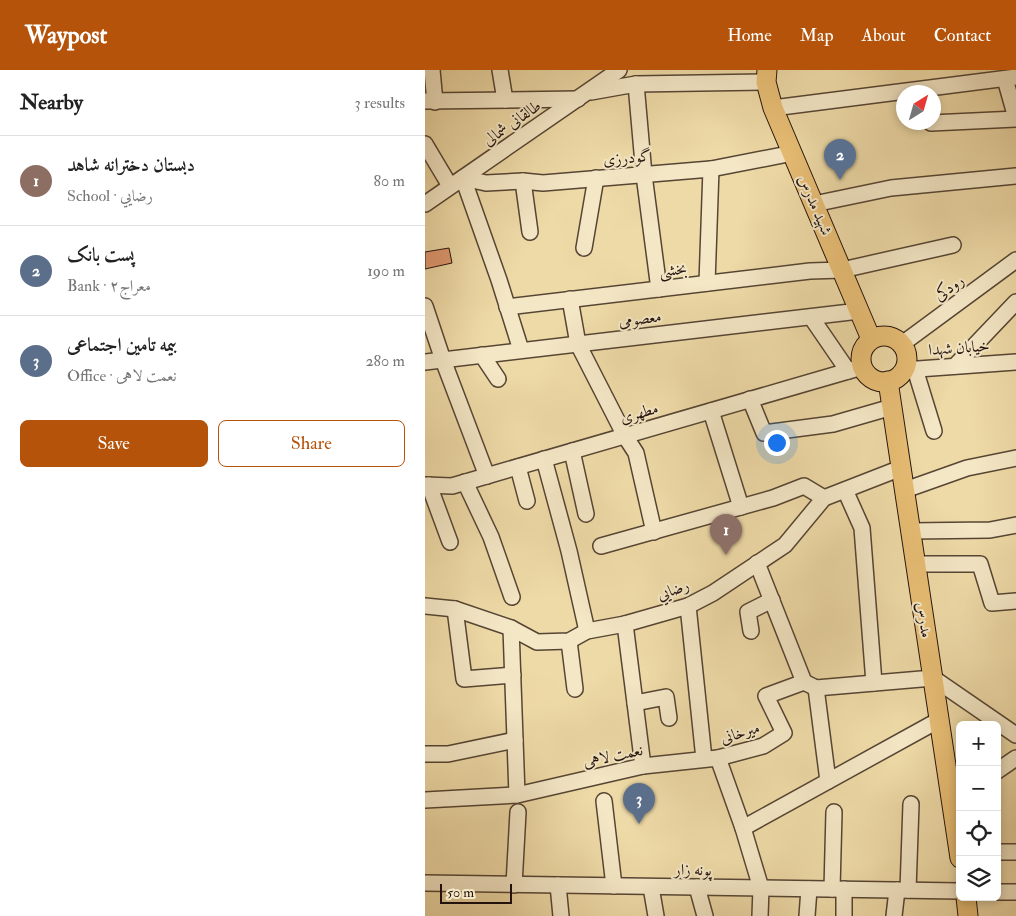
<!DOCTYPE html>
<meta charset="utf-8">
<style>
body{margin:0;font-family:"IM FELL Double Pica",Amiri,serif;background:#f2f2f2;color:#222}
.controls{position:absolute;right:15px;bottom:15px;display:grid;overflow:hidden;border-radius:8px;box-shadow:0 2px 8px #0003}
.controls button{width:45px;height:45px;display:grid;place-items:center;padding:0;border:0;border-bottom:1px solid #e0e0e0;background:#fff;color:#222;font:25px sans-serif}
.compass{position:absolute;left:471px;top:15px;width:45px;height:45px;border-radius:50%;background:#fff;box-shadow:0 2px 8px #0003;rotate:37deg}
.scale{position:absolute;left:15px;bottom:12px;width:72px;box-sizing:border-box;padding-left:5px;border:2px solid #24130d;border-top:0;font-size:14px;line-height:18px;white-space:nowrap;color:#24130d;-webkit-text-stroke:4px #f4e7c6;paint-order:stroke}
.you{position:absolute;left:351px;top:372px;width:18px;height:18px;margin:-12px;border:4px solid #fff;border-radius:50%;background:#1a73e8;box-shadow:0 0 0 8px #1a73e833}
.badge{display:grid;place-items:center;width:32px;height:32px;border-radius:50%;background:#b45309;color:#fff;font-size:16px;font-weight:700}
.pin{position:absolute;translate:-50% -41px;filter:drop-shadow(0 1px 2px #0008)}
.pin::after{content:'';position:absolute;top:26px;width:18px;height:15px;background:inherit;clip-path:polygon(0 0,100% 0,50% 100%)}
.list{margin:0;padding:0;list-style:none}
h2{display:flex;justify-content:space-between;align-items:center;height:65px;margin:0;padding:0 20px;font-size:21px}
h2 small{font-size:16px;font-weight:400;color:#767676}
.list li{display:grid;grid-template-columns:32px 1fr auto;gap:15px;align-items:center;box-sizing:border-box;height:90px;padding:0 20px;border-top:1px solid #e0e0e0}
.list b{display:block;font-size:19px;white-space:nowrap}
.list p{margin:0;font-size:16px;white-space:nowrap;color:#767676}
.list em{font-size:16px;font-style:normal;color:#767676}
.actions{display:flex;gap:10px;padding:15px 20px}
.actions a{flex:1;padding:11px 0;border:1px solid #b45309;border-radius:8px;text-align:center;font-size:18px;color:#b45309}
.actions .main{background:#b45309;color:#fff}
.icon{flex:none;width:28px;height:28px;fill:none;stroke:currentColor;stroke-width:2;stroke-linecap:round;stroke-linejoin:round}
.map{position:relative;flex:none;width:591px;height:846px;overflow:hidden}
header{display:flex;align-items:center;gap:30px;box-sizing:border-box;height:70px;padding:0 25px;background:#b45309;color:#fff}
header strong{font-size:24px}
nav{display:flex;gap:28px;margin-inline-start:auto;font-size:18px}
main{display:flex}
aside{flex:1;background:#fff}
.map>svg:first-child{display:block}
</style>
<header>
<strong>Waypost</strong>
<nav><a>Home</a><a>Map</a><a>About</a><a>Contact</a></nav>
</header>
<main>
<aside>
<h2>Nearby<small>3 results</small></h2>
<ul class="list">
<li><span class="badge" style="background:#8d6e63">1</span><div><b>دبستان دخترانه شاهد</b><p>School · رضایي</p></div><em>80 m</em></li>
<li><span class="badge" style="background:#5c6f8a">2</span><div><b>پست بانک</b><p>Bank · معراج۲</p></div><em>190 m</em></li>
<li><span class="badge" style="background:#5c6f8a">3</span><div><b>بیمه تامین اجتماعی</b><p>Office · نعمت لاهی</p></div><em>280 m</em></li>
</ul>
<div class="actions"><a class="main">Save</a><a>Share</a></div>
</aside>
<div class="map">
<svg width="591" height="846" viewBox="0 0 591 846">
<rect width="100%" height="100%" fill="#eedaa7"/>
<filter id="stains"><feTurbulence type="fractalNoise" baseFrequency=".004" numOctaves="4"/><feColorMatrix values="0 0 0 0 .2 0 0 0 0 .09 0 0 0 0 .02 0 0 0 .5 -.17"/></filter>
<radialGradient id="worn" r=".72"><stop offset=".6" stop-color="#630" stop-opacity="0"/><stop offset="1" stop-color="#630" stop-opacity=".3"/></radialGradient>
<path fill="#e09970" stroke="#24130d" d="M24,178l3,15 -27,6v-17z"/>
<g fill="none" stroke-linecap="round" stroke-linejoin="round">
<g stroke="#564534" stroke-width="18">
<g id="minor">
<path d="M7,0l3,32"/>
<path d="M75,0l5,30"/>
<path d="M580,9l11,39"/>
<path d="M211,14l8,91 15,114"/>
<path d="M166,22l45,-8 130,-2"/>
<path d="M0,31l153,-2"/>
<path d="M348,38l243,-31"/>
<path d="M506,53l85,-4"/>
<path d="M0,74l25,42"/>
<path d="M38,108l23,5 37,-2 20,2 168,-14 82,-16"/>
<path d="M38,108l36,102 22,70"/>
<path d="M98,111l7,51"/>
<path d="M0,134l194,-134"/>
<path d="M389,134l77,-16 125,-12"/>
<path d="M159,178l12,-70"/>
<path d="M282,213l4,-114"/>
<path d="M145,229l8,45 47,92 11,17 18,79"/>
<path d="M0,236l18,54 44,116"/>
<path d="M82,237l303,-36 32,-1 111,-25"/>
<path d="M386,247l37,54"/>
<path d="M477,274l114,-84"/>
<path d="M57,285l16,24"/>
<path d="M0,292l434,-51"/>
<path d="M530,296l61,-64"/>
<path d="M490,299l19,62"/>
<path d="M479,300l112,-8"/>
<path d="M325,329l14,34 69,-9 59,-17"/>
<path d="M286,341l30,96"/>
<path d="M147,381l14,63"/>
<path d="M119,389l25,92 18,80"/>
<path d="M93,397l9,34"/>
<path d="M40,412l26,55 21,60"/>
<path d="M0,415l27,1 410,-119"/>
<path d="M4,415l21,57"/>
<path d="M420,420l17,38 12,155"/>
<path d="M480,420l62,-22 49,-10"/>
<path d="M486,461l79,-1 26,-5"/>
<path d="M176,476l172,-48 31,-12 20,12"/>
<path d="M332,493l47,119"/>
<path d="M491,494h64l12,39 24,-2"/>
<path d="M0,536l30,3 56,19 26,14 32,-1 18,-10 38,-7 63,-18 25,-13 72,-48 39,-47 77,-30"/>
<path d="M263,536l16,153"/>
<path d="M30,539l9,70 49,-4"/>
<path d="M200,554l18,142"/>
<path d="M86,558l6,167"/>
<path d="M326,561l-3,-19 24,-12"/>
<path d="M144,571l6,48"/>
<path d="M391,618l12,93"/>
<path d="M210,633l31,-6 3,21"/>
<path d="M0,684h23l67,-14"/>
<path d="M572,701l19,-13"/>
<path d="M0,730l92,-5 126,-29 75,-8"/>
<path d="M179,731l10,85"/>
<path d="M318,758l196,-108"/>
<path d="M572,782h19"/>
<path d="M0,813l535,8"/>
<path d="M89,815l4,-73"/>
<path d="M133,815l3,31"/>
<path d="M226,817l5,29"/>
<path d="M272,817l8,29"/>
<path d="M407,819l2,-77"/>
<path d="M419,819v27"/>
<path d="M483,820l3,-86"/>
<path d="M572,822h19"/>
<path d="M335,846l1,-28 -18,-60 -25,-70 45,-12 21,-13 -18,-37 38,-14 12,6 117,-10 83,57"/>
<path d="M382,846l2,-27"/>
<path d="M469,846l3,-26"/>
</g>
</g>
<g stroke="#24130d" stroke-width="21">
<g id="major">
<path d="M342,0l-1,12 7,26 98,231"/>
<circle cx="459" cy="289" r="23"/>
<path d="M463,311l72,477"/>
<path d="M541,827l2,19"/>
</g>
</g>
<use href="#minor" stroke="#f4e7c6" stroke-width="15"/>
<use href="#major" stroke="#e7bd74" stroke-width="19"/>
</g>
<g text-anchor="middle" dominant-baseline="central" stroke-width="4" stroke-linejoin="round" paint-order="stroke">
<g font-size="16" fill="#24130d" stroke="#f4e7c6">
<text transform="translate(87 53) rotate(-35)">طالقانی شمالی</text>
<text transform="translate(202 88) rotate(-5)">گودرزی</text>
<text transform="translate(390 135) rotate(67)">شهید مدرس</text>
<text transform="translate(248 200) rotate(-7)">بخشی</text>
<text transform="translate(524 218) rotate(-36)">رودکی</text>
<text transform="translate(215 249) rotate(-7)">معصومی</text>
<text transform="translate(534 278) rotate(-4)">خیابان شهدا</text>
<text transform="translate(214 343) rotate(-16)">مطهری</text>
<text transform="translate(248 520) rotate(-20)">رضایي</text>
<text transform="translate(499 550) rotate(82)">مدرس</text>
<text transform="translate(315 663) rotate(-17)">میرخانی</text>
<text transform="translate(188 686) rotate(-12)">نعمت لاهی</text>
<text transform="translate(268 800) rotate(1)">پونه زار</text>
</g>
</g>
<rect width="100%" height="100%" filter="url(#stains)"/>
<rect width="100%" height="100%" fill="url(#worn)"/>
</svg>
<div class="controls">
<button>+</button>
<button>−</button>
<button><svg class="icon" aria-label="locate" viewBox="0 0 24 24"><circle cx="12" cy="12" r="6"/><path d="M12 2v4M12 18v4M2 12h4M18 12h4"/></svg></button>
<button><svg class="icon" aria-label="layers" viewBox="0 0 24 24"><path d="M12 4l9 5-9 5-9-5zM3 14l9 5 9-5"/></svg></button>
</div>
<svg class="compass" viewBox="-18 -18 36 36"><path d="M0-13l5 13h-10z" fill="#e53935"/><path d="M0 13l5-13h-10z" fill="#767676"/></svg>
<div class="scale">50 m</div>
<div class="you"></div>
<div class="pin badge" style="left:301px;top:485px;background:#8d6e63">1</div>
<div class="pin badge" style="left:415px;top:110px;background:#5c6f8a">2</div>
<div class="pin badge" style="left:214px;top:754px;background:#5c6f8a">3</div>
</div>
</main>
